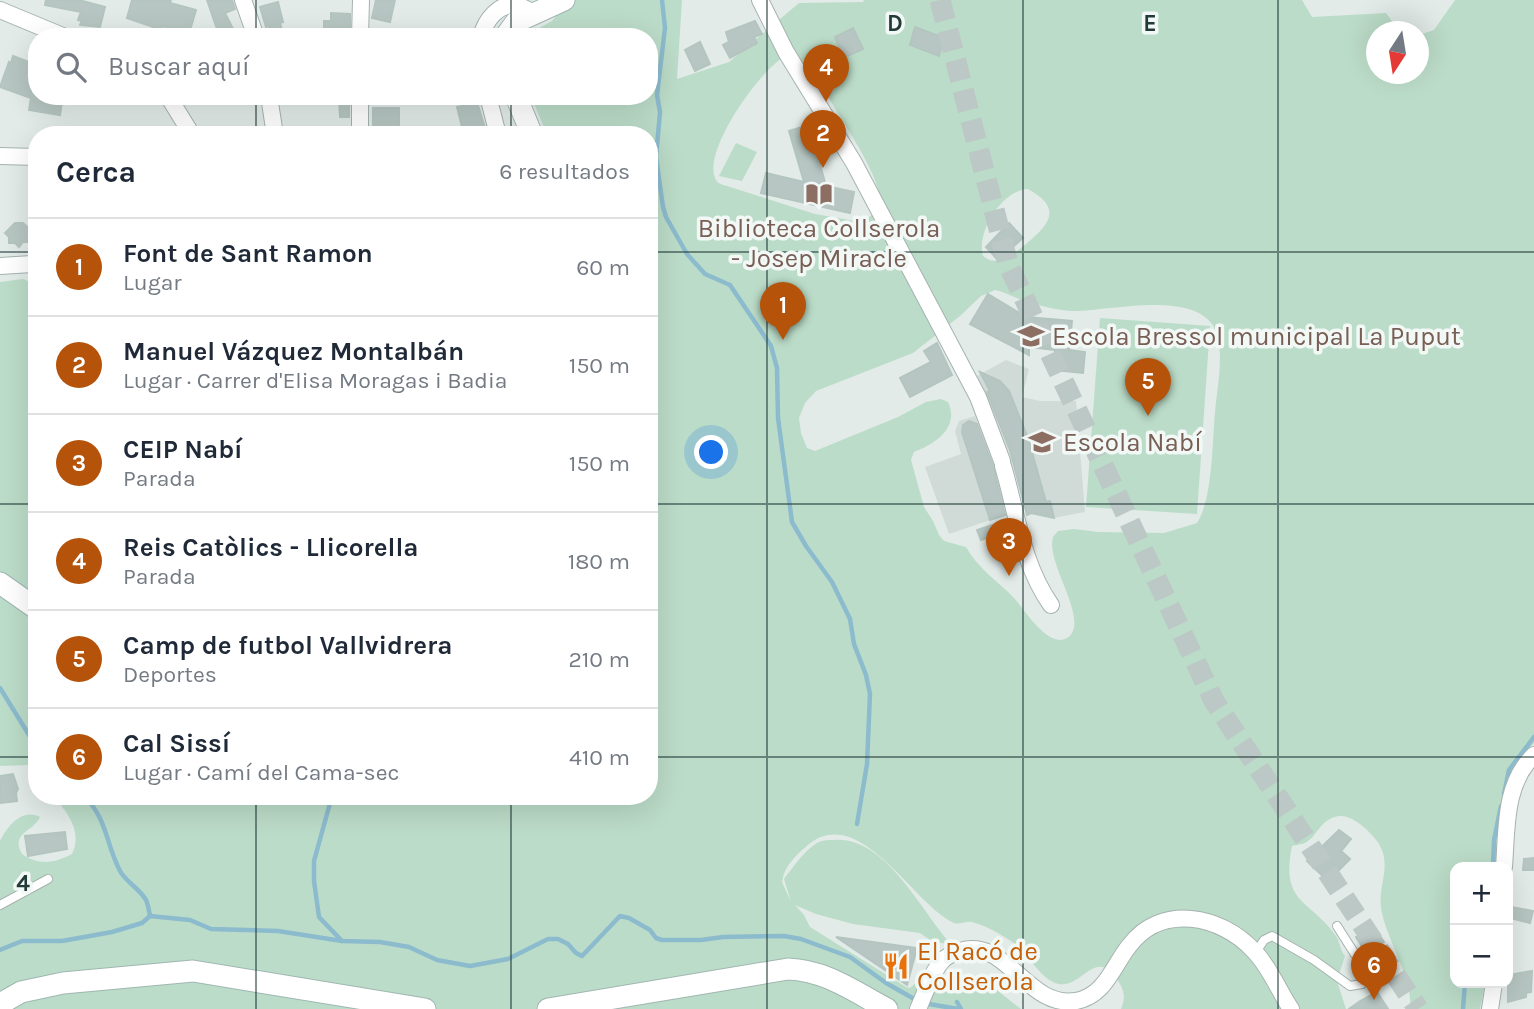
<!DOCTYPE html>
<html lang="es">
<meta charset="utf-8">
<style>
body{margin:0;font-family:Karla,sans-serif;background:#f6f6f7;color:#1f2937}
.controls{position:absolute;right:21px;bottom:21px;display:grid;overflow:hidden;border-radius:14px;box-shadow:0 7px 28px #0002}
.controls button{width:63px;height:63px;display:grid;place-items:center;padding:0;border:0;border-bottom:2px solid #e0e1e3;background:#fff;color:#1f2937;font:35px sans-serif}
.compass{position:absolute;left:1366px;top:21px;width:63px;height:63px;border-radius:50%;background:#fff;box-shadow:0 7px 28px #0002;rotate:192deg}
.you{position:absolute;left:712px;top:453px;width:24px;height:24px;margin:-18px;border:5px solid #fff;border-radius:50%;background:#1a73e8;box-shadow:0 0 0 10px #1a73e833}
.badge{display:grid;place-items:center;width:46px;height:46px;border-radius:50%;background:#b45309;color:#fff;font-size:23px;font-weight:700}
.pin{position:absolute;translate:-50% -58px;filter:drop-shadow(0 2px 4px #0008)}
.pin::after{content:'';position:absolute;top:37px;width:24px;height:21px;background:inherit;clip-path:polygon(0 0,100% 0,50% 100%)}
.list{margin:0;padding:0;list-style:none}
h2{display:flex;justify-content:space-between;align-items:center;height:91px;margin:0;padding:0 28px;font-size:30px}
h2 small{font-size:23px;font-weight:400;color:#747a83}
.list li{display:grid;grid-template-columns:46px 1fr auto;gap:21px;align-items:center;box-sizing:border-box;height:98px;padding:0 28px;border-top:2px solid #e0e1e3}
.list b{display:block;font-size:26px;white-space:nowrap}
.list p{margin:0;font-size:23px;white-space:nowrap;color:#747a83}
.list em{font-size:23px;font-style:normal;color:#747a83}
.icon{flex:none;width:38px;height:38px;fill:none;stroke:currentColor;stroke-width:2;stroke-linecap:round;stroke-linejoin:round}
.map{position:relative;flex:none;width:1534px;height:1009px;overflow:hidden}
.search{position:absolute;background:#fff;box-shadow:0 7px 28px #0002;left:28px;top:28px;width:630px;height:77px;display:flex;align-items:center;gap:18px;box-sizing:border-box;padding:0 24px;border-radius:28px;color:#747a83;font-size:26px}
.panel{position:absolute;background:#fff;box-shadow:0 7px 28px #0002;left:28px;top:126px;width:630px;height:679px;border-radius:28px}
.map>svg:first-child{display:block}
</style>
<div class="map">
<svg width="1534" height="1009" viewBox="0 0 1534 1009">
<rect width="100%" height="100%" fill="#e2ebe8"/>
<path fill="#d0dbd7" d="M1006,360l23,9 -7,28 18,4h36l9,111 -31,6 -23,-5 -4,2 -15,-52 -18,6 14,45 -59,20 -24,-67 36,-13 -6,-23 4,-10 16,-5 18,48 18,-6 -15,-39 -19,-43z"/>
<g fill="#bbdcc8" fill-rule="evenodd">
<path d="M570,0h112l-5,79 52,-17 70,-59 64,-1 1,-2h438l10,17 74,-4 13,18 -23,1v42h42l1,-39 15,-5 21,-30h79v743l-24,33 -13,91h-42v116h30l-5,26h-70c4,-30 -25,-71 -29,-102 -3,-21 11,-41 -2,-63 -7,-11 -25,-28 -38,-28 -19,1 -23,18 -33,25 -3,3 -12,4 -16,5 -12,58 18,53 44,90 4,6 4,14 9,20l-8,25 9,28h-225c4,-10 4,-16 -1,-25 -25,-44 -39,12 -67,-2 -17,-9 -26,-30 -42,-41 -11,-7 -26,-16 -39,-19 -7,-1 -14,4 -20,0 -39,-19 -92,-118 -143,-78 -13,11 -25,22 -27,38l9,20 -7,-23c10,-13 19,-27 33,-36 5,-3 10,-3 16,-3 53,-5 88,72 118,104l-18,-2 -13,-9 -67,-9 -37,-10 -21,-9 9,10 6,12 96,60 4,1 16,-14 12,1 14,6 21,-6 11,5 37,29h-1021v-168c8,-15 21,-33 40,-24 -7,15 -30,16 -18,37 17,12 33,9 50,0 11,-23 -5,-42 -19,-58h596v-661h-102l-16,-39h118v-59h-126l29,-16zM784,57l16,3 8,6 7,9 4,14 9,7c10,20 63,93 50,113 -3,5 -12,10 -17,13l-46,-8 -85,-27c-5,-2 -11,-2 -14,-7 -16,-27 45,-111 68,-123zM1028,189c34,19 23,34 -1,54 -8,7 -17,15 -28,17 -6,2 -11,0 -16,-4 -7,-24 19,-66 45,-67zM995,290c11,2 19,8 30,11 14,5 32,9 47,10 36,1 135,-26 146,27 5,24 -1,50 -3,75 -3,30 -2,85 -18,110l-33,10 -66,-1 -24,-3 -16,2 -5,6c-8,27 39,85 14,101 -19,11 -43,-29 -53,-40 -16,-17 -36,-29 -48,-51l-22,-6 -5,-6 -6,-14 -9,-14 -13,-47 3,-8c21,-8 46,-24 34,-50l-7,-3 -15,3 -28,15 -83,34 -8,-3 -6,-15 -2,-15 6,-15 11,-12 97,-38 47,-37 21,-20z"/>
<path d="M736,143l21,9 -15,29 -23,-5z"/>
<path d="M23,279l14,6v488l-9,-8 -28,1v-484z"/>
<path d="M1100,318l110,8 -13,188 -111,-7z"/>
</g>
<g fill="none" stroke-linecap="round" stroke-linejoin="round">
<g stroke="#8cbbce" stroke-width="4.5">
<path d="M662,0l3,28 -8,67 3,17 -4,45 7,50 3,10 21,37 18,20 25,11 41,61 6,22 1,50 14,104 14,24 26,36 18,37 4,25 12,31 4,19 -3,70 -10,60"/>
<path d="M0,688l37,60"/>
<path d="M1504,794l5,-24 25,-33"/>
<path d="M84,796c24,24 21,46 36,75 6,11 20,18 26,29 2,4 3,11 4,16"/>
<path d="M332,796l-18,65v20l5,36 23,24"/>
<path d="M1493,867l1,-27 7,-34"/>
<path d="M0,950l22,-9h40l50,-9 30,-9 8,-7 40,4 21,9 67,2 64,10 38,1 29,5 28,13 33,6 38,-7 40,-20h10l10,5 8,9 6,3 38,-40 9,2 21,12 6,8 6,2h39l22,-3 61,-1 17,3 49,18 36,26 30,17"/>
<path d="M957,1002l4,7"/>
<path d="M929,1004l29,5"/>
<path d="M1463,1009l2,-26"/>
</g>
</g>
<g fill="#b7c6c2" stroke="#b4c5c0" stroke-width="2">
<path d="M46,0h33l26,7 -5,20 -20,-2 2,-4 -4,-1 3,-8 -36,-7z"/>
<path d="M132,0h39l-1,3 26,7 -7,24 -26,-8 -1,4 -35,-12z"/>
<path d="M207,0h25l3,9 -10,4 12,24h-36l16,-8z"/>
<path d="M376,0h19l-5,22 -18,-4z"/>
<path d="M278,2l5,20 -3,1 2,7 -12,3 -1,-7 -3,1 -6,-20z"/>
<path d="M331,13l19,1v23l-20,-1v-2l-6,-1v-12h7z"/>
<path d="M755,21l7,13 -8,3 3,6 -27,15 -7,-13 6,-3 -3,-10z"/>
<path d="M915,27l29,11 -5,18 -29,-11z"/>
<path d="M853,28l10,21 -20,9 -8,-21z"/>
<path d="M700,42l10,22 -15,7 -10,-21z"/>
<path d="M13,56l24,9v31h26l-3,19 -31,-5 2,-12 -31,-11 9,-25 2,1z"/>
<path d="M823,56l4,1 6,9 -13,6 -6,-11z"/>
<path d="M339,96h10v21h-9z"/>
<path d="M477,102l10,33h-23l-7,-28z"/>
<rect x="373" y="108" width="26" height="27"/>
<path d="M809,125l17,61 28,6 -4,21 -89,-20 5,-20 38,9 -15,-51z"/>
<path d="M15,223h8l10,9 -4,4v6h-6l-4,5 -4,-4h-6v-6l-4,-4z"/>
<path d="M1009,223l14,15 -25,22 -12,-13z"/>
<path d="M988,294l38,23 46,4 -3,29 16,2 -2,21 -28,-3v-20l-26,-3v8l-59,-31z"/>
<path d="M937,343l15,32 -42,22 -10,-19 31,-16 -7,-11z"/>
<path d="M980,372l20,9 9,10 19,47 18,64 4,-1 4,17 -23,-5 -4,2 -17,-65 -23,-58 3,-1z"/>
<path d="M969,421l8,3 16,42 12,49 -15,5 -28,-88 1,-7z"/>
<path d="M1001,522l4,10 -24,8 -4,-10z"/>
<path d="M13,774l5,15 -2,4 1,8 -17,2v-27z"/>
<path d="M1339,830l12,9 -10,12 9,8 -22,22 -21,-20z"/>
<path d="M65,832l2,17 -39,7 -3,-20z"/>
<path d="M1534,858v12h-11l1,-11z"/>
<path d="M1512,907l21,4 -3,12 -20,-5z"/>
<path d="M1374,927l10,15 -18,11 -10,-16z"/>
<path d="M836,937l81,11 -10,37z"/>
<path d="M1532,971l-1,21 -5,1v4l-18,5v-27z"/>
<path d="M1377,992l11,17h-39l11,-8z"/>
</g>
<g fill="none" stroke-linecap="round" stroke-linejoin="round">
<path stroke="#bcc8c5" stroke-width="21" stroke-dasharray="21 10" stroke-linecap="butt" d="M940,0l68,264 206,437 204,308"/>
<g stroke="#a5b3b0" stroke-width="10">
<g id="lane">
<path d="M0,905l48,-26"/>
<path d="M1256,952l8,-12 8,-4 42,24 36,26 12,-2 3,-14 -28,-44"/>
</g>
</g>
<g stroke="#a5b3b0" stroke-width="18">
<g id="street">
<path d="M243,0l13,37"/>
<path d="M760,0l26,52 68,111 124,234 24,64"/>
<path d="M0,10l65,27"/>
<path d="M360,37l1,-37"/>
<path d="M481,37c4,-16 18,-36 37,-31 6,1 12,5 17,8"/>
<path d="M168,96l24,39"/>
<path d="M269,96l6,39"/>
<path d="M360,96v39"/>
<path d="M488,96l10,39"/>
<path d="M0,156l37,1"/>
<path d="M0,266l32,-2 5,3"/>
<path d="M1003,466c14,47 19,98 48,139"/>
<path d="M1504,867c3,-39 0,-83 30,-112"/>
<path d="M918,1009c7,-15 13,-36 24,-48 4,-5 12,-8 18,-10 46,-15 67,58 116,50 29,-5 37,-35 53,-55 32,-43 92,-31 125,5 15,15 25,40 37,58"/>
<path d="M1490,1009l4,-26"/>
</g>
</g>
<g stroke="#a0b7b2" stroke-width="23">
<g id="secondary">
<path d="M505,37l11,-15 48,-22"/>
<path d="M516,96l16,39"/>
<path d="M0,583l37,26"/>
<path d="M0,1004l21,-12 42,-9 130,-12 232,38"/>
<path d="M548,1009l240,-40c37,1 67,23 99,40"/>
</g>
</g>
<use href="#lane" stroke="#fff" stroke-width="8"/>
<use href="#street" stroke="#fff" stroke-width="16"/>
<use href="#secondary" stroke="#fff" stroke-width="21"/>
</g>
<path fill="none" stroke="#223b38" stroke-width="2" stroke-opacity="0.55" d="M256,0v37M511,0v37M767,0v1009M1023,0v1009M1278,0v1009M256,96v39M511,96v39M0,252h37M649,252h885M0,504h37M649,504h885M0,757h37M649,757h885M256,796v213M511,796v213"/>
<defs>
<g id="library-bare" transform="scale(2.1)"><path d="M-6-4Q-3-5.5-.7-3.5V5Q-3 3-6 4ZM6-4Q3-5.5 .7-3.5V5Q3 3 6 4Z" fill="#8d6e63" stroke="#f2f8f6" stroke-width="2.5" paint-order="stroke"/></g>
<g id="school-bare" transform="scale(2.1)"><path d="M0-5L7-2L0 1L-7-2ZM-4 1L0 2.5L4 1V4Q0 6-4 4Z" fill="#8d6e63" stroke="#f2f8f6" stroke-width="2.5" paint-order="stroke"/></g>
<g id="restaurant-bare" transform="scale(2.1)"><path d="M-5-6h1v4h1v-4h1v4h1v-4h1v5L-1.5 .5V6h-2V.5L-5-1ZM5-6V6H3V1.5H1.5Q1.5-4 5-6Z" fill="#e8710a" stroke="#f2f8f6" stroke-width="2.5" paint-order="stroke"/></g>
</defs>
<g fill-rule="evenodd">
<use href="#library-bare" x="819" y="194"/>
<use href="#school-bare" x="1031" y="336"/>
<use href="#school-bare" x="1042" y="442"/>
<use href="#restaurant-bare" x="896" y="966"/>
</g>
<g text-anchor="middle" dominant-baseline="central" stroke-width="7" stroke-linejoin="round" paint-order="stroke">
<g font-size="26" fill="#785e54" stroke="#f2f8f6" text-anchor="start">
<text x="819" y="228" text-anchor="middle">Biblioteca Collserola<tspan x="819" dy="30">- Josep Miracle</tspan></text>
<text x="1052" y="336">Escola Bressol municipal La Puput</text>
<text x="1063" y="442">Escola Nabí</text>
</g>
<g font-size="26" fill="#c56008" stroke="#f2f8f6" text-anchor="start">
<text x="917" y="951">El Racó de<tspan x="917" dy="30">Collserola</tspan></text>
</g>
</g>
<g font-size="23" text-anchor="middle" font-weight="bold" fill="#223b38" stroke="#f2f8f6" stroke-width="7" stroke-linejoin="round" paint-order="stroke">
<text x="895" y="31">D</text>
<text x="1150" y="31">E</text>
<text x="23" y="891">4</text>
</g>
</svg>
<div class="controls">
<button>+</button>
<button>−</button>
</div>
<svg class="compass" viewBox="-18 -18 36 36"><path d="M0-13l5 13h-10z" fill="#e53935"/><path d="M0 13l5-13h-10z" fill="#747a83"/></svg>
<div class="you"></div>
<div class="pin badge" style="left:783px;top:340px">1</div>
<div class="pin badge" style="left:823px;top:168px">2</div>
<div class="pin badge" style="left:1009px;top:576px">3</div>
<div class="pin badge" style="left:826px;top:102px">4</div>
<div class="pin badge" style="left:1148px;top:416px">5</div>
<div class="pin badge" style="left:1374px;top:1000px">6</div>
<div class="search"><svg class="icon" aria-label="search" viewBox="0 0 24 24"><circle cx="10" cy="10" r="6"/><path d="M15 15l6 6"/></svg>Buscar aquí</div>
<section class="panel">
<h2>Cerca<small>6 resultados</small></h2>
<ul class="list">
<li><span class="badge">1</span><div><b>Font de Sant Ramon</b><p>Lugar</p></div><em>60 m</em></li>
<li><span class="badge">2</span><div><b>Manuel Vázquez Montalbán</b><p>Lugar · Carrer d'Elisa Moragas i Badia</p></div><em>150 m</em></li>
<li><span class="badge">3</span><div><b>CEIP Nabí</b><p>Parada</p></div><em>150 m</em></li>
<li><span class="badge">4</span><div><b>Reis Catòlics - Llicorella</b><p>Parada</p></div><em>180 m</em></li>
<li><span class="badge">5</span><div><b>Camp de futbol Vallvidrera</b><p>Deportes</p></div><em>210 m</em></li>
<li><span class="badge">6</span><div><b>Cal Sissí</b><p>Lugar · Camí del Cama-sec</p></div><em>410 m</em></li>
</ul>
</section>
</div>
